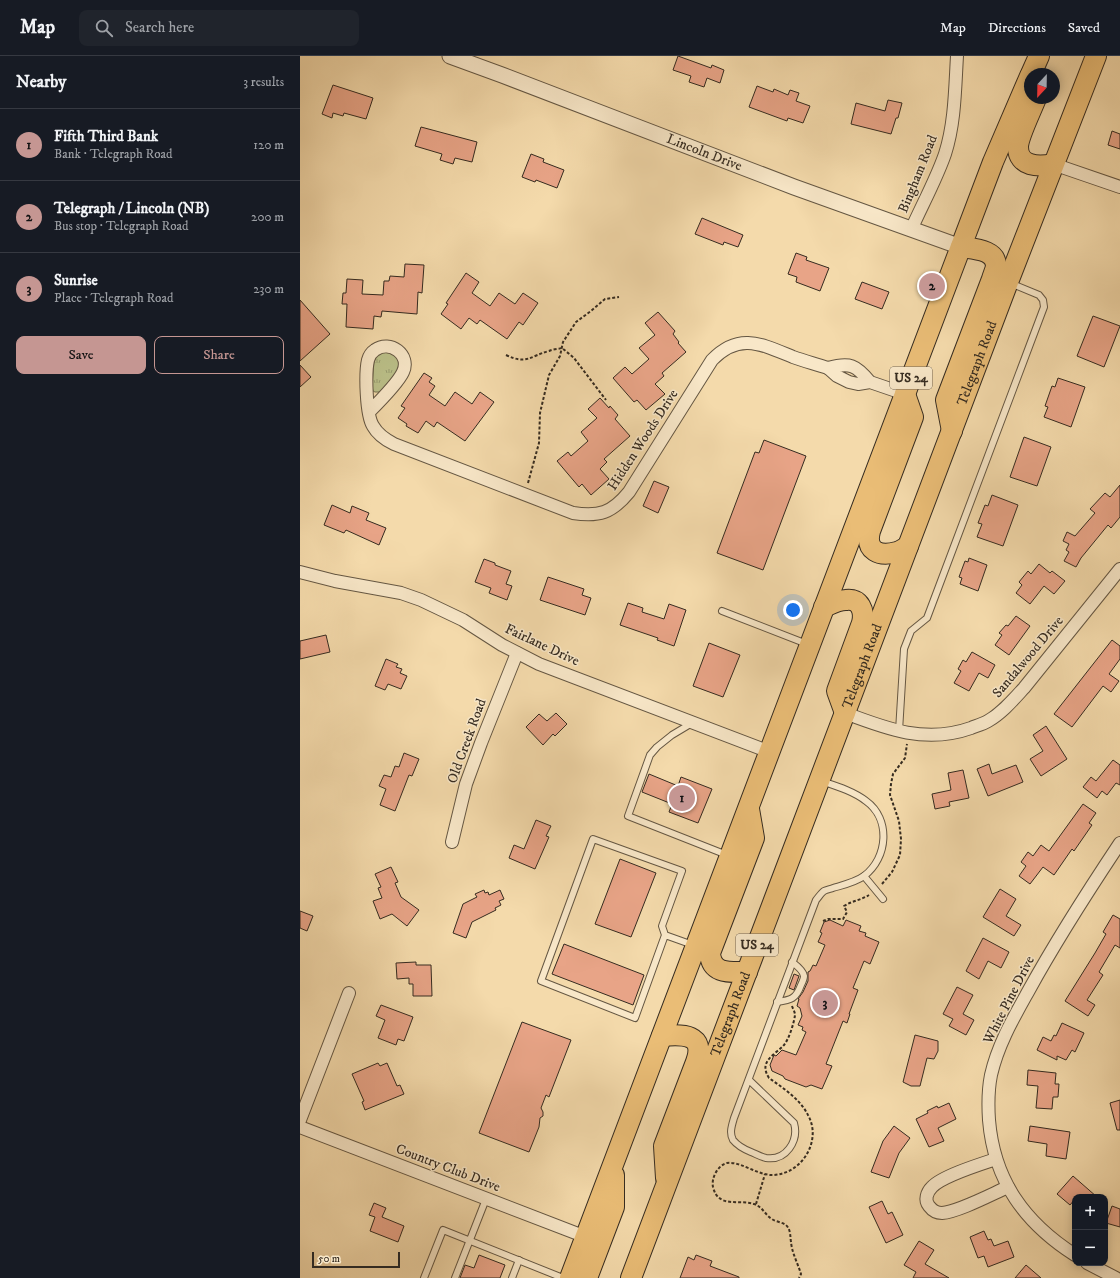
<!DOCTYPE html>
<meta charset="utf-8">
<style>
body{margin:0;font-family:"IM FELL DW Pica",serif;background:#20242c;color:#f1f3f6}
.controls{position:absolute;right:12px;bottom:12px;display:grid;overflow:hidden;border-radius:8px;box-shadow:0 2px 10px #0003}
.controls button{width:36px;height:36px;display:grid;place-items:center;padding:0;border:0;border-bottom:1px solid #363941;background:#171b24;color:#f1f3f6;font:20px sans-serif}
.compass{position:absolute;left:724px;top:12px;width:36px;height:36px;border-radius:50%;background:#171b24;box-shadow:0 2px 10px #0003;rotate:202deg}
.scale{position:absolute;left:12px;bottom:10px;width:88px;box-sizing:border-box;padding-left:4px;border:2px solid #352b20;border-top:0;font-size:11px;line-height:14px;white-space:nowrap;color:#352b20;-webkit-text-stroke:3px #f8e7c8;paint-order:stroke}
.you{position:absolute;left:493px;top:554px;width:14px;height:14px;margin:-10px;border:3px solid #fff;border-radius:50%;background:#1a73e8;box-shadow:0 0 0 6px #1a73e833}
.badge{display:grid;place-items:center;width:26px;height:26px;border-radius:50%;background:#c59692;color:#111;font-size:13px;font-weight:700}
.pin{position:absolute;translate:-50% -50%;border:2px solid #fff;box-shadow:0 1px 4px #0006}
.list{margin:0;padding:0;list-style:none}
h2{display:flex;justify-content:space-between;align-items:center;height:52px;margin:0;padding:0 16px;font-size:17px}
h2 small{font-size:13px;font-weight:400;color:#9ea1a6}
.list li{display:grid;grid-template-columns:26px 1fr auto;gap:12px;align-items:center;box-sizing:border-box;height:72px;padding:0 16px;border-top:1px solid #363941}
.list b{display:block;font-size:15px;white-space:nowrap}
.list p{margin:0;font-size:13px;white-space:nowrap;color:#9ea1a6}
.list em{font-size:13px;font-style:normal;color:#9ea1a6}
.actions{display:flex;gap:8px;padding:12px 16px}
.actions a{flex:1;padding:9px 0;border:1px solid #c59692;border-radius:8px;text-align:center;font-size:14px;color:#c59692}
.actions .main{background:#c59692;color:#111}
.icon{flex:none;width:22px;height:22px;fill:none;stroke:currentColor;stroke-width:2;stroke-linecap:round;stroke-linejoin:round}
.map{position:relative;flex:none;width:820px;height:1222px;overflow:hidden}
header{display:flex;align-items:center;gap:24px;box-sizing:border-box;height:56px;padding:0 20px;background:#171b24;border-bottom:1px solid #363941}
header strong{font-size:19px}
nav{display:flex;gap:22px;margin-inline-start:auto;font-size:14px}
.search{width:280px;height:36px;background:#20242c;display:flex;align-items:center;gap:10px;box-sizing:border-box;padding:0 14px;border-radius:8px;color:#9ea1a6;font-size:15px}
main{display:flex}
aside{flex:1;background:#171b24}
.map>svg:first-child{display:block}
</style>
<header>
<strong>Map</strong>
<div class="search"><svg class="icon" aria-label="search" viewBox="0 0 24 24"><circle cx="10" cy="10" r="6"/><path d="M15 15l6 6"/></svg>Search here</div>
<nav><a>Map</a><a>Directions</a><a>Saved</a></nav>
</header>
<main>
<aside>
<h2>Nearby<small>3 results</small></h2>
<ul class="list">
<li><span class="badge">1</span><div><b>Fifth Third Bank</b><p>Bank · Telegraph Road</p></div><em>120 m</em></li>
<li><span class="badge">2</span><div><b>Telegraph / Lincoln (NB)</b><p>Bus stop · Telegraph Road</p></div><em>200 m</em></li>
<li><span class="badge">3</span><div><b>Sunrise</b><p>Place · Telegraph Road</p></div><em>230 m</em></li>
</ul>
<div class="actions"><a class="main">Save</a><a>Share</a></div>
</aside>
<div class="map">
<svg width="820" height="1222" viewBox="0 0 820 1222">
<defs>
<pattern id="grass-tufts" width="24" height="20" patternUnits="userSpaceOnUse"><rect width="24" height="20" fill="#bbc089"/><path d="M3 7l-1-3M5 7V3M7 7l1-3M15 17l-1-3M17 17v-4M19 17l1-3" fill="none" stroke="#999c70"/></pattern>
</defs>
<rect width="100%" height="100%" fill="#f4daab"/>
<filter id="stains"><feTurbulence type="fractalNoise" baseFrequency=".005" numOctaves="4"/><feColorMatrix values="0 0 0 0 .2 0 0 0 0 .09 0 0 0 0 .02 0 0 0 .5 -.17"/></filter>
<radialGradient id="worn" r=".72"><stop offset=".6" stop-color="#630" stop-opacity="0"/><stop offset="1" stop-color="#630" stop-opacity=".3"/></radialGradient>
<path fill="url(#grass-tufts)" stroke="#787654" d="M86,295l9,4 5,9 -3,9 -16,19h-6l-2,-1 -1,-4 2,-26 3,-6z"/>
<g fill="#e8a487" stroke="#352b20">
<path d="M378,0l33,12 1,-3 12,5 -4,13 -13,-5 -3,9 -15,-5 2,-6 -18,-6z"/>
<path d="M33,29l40,13 -7,21 -22,-6 -1,3 -10,-3 -1,5 -10,-4z"/>
<path d="M457,30l16,6 1,-3 14,6 2,-5 9,3 -3,8 14,5 -7,17 -15,-5 -1,3 -38,-14z"/>
<path d="M588,44l14,3 -4,15h-2l-5,16 -40,-10 5,-21 29,8z"/>
<path d="M121,71l56,15 -5,20 -17,-4 -2,6 -13,-4 2,-6 -27,-8z"/>
<path d="M812,75l8,3v15l-12,-4z"/>
<path d="M231,98l13,5 -1,3 21,8 -7,18 -21,-8 -1,2 -13,-5z"/>
<path d="M402,162l41,17 -5,12 -14,-5 -1,3 -28,-11z"/>
<path d="M496,197l11,4 -1,3 23,8 -9,23 -24,-9 1,-5 -9,-3z"/>
<path d="M105,208l19,1 -2,28 -4,-1 -1,22 -35,-3 -1,6 -7,-1 -1,13 -27,-2 1,-23h-5l1,-11h3l1,-14 16,1 -1,14 21,1 1,-14h5l1,-5 14,1z"/>
<path d="M166,217l13,9 -7,11 18,13 9,-13 16,11 8,-11 15,10 -15,22 -4,-3 -12,17 -27,-19 -3,4 -8,-6 -8,11 -20,-15 7,-10 -2,-1z"/>
<path d="M562,226l27,10 -7,17 -27,-10z"/>
<path d="M0,244l30,34 -30,27z"/>
<path d="M358,256l17,19 -2,3 6,8 -1,1 8,9 -24,21 2,3 -9,8 10,10 -19,16 -9,-10 -3,2 -21,-24 12,-11 7,7 17,-15 -10,-11 16,-13 -10,-12z"/>
<path d="M793,260l27,10 -16,41 -27,-11z"/>
<path d="M0,309l11,12 -11,10z"/>
<path d="M124,317l8,5 -3,4 6,4 -6,9 16,11 10,-14 17,12 8,-12 14,10 -29,39 -28,-19 -3,5 -8,-6 -8,12 -12,-7 1,-2 -9,-6 7,-10 -4,-2z"/>
<path d="M758,322l27,9 -14,40 -27,-10 4,-10 -3,-1 7,-20 3,1z"/>
<path d="M300,342l9,10 1,-2 8,9 -3,4 15,17 -26,23 3,3 -7,7 9,10 -18,16 -9,-11 -3,3 -22,-26 11,-9 3,4 17,-15 -7,-9 16,-14 -9,-9z"/>
<path d="M724,381l27,10 -14,39 -27,-9z"/>
<path d="M464,384l42,16 -43,114 -46,-17 38,-101 4,1z"/>
<path d="M354,425l15,6 -11,26 -15,-7z"/>
<path d="M820,429v32l-9,11 -3,-3 -27,33 -5,9 -12,-6 5,-9 -3,-2 3,-6 -6,-3 4,-9 8,4 20,-23 -5,-4 15,-16 5,4z"/>
<path d="M692,439l26,10 -15,41 -26,-9 5,-13 -4,-1 7,-18 3,1z"/>
<path d="M32,449l18,8 2,-7 17,7 -3,7 20,8 -7,17 -33,-15 -2,3 -20,-8z"/>
<path d="M669,502l18,7 -9,26 -18,-7 2,-6 -3,-1 6,-16 3,1z"/>
<path d="M184,503l11,4v2l16,6 -5,13 6,2 -5,14 -18,-7 2,-5 -16,-6z"/>
<path d="M739,508l11,9 2,-2 13,10 -11,13 -10,-8 -14,18 -14,-11 6,-8 -3,-3 9,-11 3,3z"/>
<path d="M248,521l36,12 -2,6 9,3 -6,17 -45,-15z"/>
<path d="M328,547l15,5 -1,4 22,7 5,-15 17,6 -12,36 -17,-6 1,-2 -38,-13z"/>
<path d="M716,560l14,10 -21,29 -14,-10 7,-10 -3,-2 7,-8 2,1z"/>
<path d="M26,579l4,17 -30,7v-18z"/>
<path d="M812,584l8,6v13l-11,15 10,7 -8,11 -8,-6 -31,41 -18,-13z"/>
<path d="M409,587l31,12 -17,42 -30,-11z"/>
<path d="M672,596l23,13 -7,13 -9,-5 -10,18 -15,-8 7,-12 -3,-2 5,-9 3,2z"/>
<path d="M86,603l12,5 -2,3 6,2 -2,4 7,3 -6,13 -13,-5 -3,6 -10,-4z"/>
<path d="M256,657l11,11 -12,12 -2,-2 -10,11 -17,-18 13,-13 8,7z"/>
<path d="M746,670l21,33 -26,17 -11,-17 13,-8 -10,-16z"/>
<path d="M104,697l15,6 -7,17 -3,-1 -14,36 -15,-6 6,-16 -7,-3 5,-11 7,2 4,-11 4,1z"/>
<path d="M813,704l7,5v20l-4,-2 -9,12 -5,-4 -5,7 -14,-11 8,-10 5,4z"/>
<path d="M689,708l3,10 24,-9 7,17 -35,14 -11,-27z"/>
<path d="M663,714l6,28 -20,4 1,4 -15,3 -3,-15 19,-4 -3,-17z"/>
<path d="M349,718l29,12 3,-9 31,12 -14,34 -29,-11 3,-8 -30,-12z"/>
<path d="M783,748l13,9 -7,10 3,2 -18,26 -2,-2 -18,26 -11,-8 -13,17 -11,-8 7,-10 -5,-4 7,-10 5,4 8,-11 8,6z"/>
<path d="M236,764l15,6 -5,10 3,1 -14,32 -26,-11 5,-13 10,4z"/>
<path d="M320,803l36,14 -25,64 -36,-13z"/>
<path d="M91,811l7,15 -3,1 6,14 18,13 -12,16 -15,-12 -12,5 -7,-18 9,-3 -4,-10 3,-1 -6,-13z"/>
<path d="M700,833l16,10 -10,17 15,9 -7,11 -31,-19z"/>
<path d="M184,834l1,3 3,-1 1,3 11,-5 4,9 -5,2 2,4 -6,3 1,2 -24,12 -6,16 -13,-5 10,-29 14,-7 -2,-3z"/>
<path d="M0,855l13,5 -6,15 -7,-3z"/>
<path d="M813,859l7,4v29l-5,-3 -16,27 4,3 -16,25 8,5 -7,11 -23,-15 30,-48 11,-19 -3,-2z"/>
<path d="M530,864l13,6 3,-6 15,6 -2,5 7,2 -1,3 14,6 -9,22 -6,-3 -11,27 5,2 -9,24h1l-3,9 -4,-2 -17,43 6,2 -10,23 -11,-4 -5,2 -21,-8 -2,-3 -11,-5 -2,-6 4,-10 2,1 6,-6 14,5 10,-23 -4,-2 1,-3 -5,-2 4,-9 -2,-8 -3,-2 2,-7h-1l5,-7 5,-11v-9l2,-1 3,-6 3,1 9,-21 -7,-3 4,-9 -2,-1 4,-10z"/>
<path d="M683,882l26,14 -8,16 -13,-7 -9,18 -13,-8z"/>
<path d="M264,888l80,31 -11,30 -81,-31z"/>
<path d="M116,906v3h15l1,31h-19v-12h-4v-6l-12,1 -1,-16z"/>
<path d="M494,918l5,2 -5,14 -5,-2z"/>
<path d="M657,931l16,8 -10,19 11,6 -8,15 -17,-9 4,-7 -10,-5z"/>
<path d="M81,949l32,12 -9,24 -6,-2 -2,6 -18,-7 7,-18 -9,-4z"/>
<path d="M222,966l49,18 -22,57 -3,-2 -5,13 2,4v4l-3,2 -1,9 -10,25 -50,-19z"/>
<path d="M762,967l22,10 -9,19 -3,-2 -6,10 -9,-4v4l-20,-10 6,-13 8,4 3,-6 2,1z"/>
<path d="M615,979l23,6v10l-4,8 -7,-1 -7,28h-9l-8,-4z"/>
<path d="M78,1007l2,3 7,-3 10,23 3,-1 4,9 -39,16 -3,-8 2,-1 -12,-27z"/>
<path d="M728,1014l28,3 -1,11h4l-1,13h-5l-1,12 -16,-1 2,-22 -11,-1z"/>
<path d="M820,1044v30h-3l-7,-27z"/>
<path d="M649,1047l7,16 -18,9 6,13 -15,6 -13,-28 12,-6 -1,-2 10,-5 1,2z"/>
<path d="M594,1070l16,12 -11,15 -10,25 -18,-6 12,-31z"/>
<path d="M730,1070l40,6 -4,27 -20,-3 1,-12 -19,-3z"/>
<path d="M773,1120l24,21h-22v2l-5,6 -13,-11z"/>
<path d="M582,1145l6,13 4,-2 11,23 -17,8 -17,-36z"/>
<path d="M74,1147l12,5 -4,9 22,9 -6,16 -28,-11 5,-14 -6,-2z"/>
<path d="M812,1150l8,3v18l-14,-4z"/>
<path d="M684,1175l4,9 3,-1 3,7 14,-5 6,16 -26,10 -4,-11 -6,2 -8,-21z"/>
<path d="M619,1185l15,9 -9,14 24,14h-36l3,-6 -12,-7z"/>
<path d="M179,1199l26,10 -5,13h-40l5,-13 9,3z"/>
<path d="M396,1199l16,6 -2,5 29,11v1h-59l8,-21 6,3z"/>
<path d="M726,1209l15,13h-26z"/>
</g>
<g fill="none" stroke-linecap="round" stroke-linejoin="round">
<g stroke="#655743" stroke-width="8">
<g id="service">
<path d="M422,555l85,33"/>
<path d="M392,667l-20,12 -15,12 -7,8 -22,61 99,39"/>
<path d="M599,675l5,-82 7,-18 16,-13 117,-311 -1,-7 -4,-5 -29,-12"/>
<path d="M564,820l19,23"/>
<path d="M365,879l-3,-9 20,-55 -89,-32 -52,142 94,37 30,-83 28,10"/>
<path d="M477,946c14,-2 19,-3 24,-17 1,-2 3,-6 3,-9 -1,-6 -8,-11 -12,-14"/>
<path d="M449,1024l45,43c5,18 -8,38 -28,35 -5,-1 -10,-4 -15,-6 -5,-2 -14,-7 -18,-12 -4,-7 -1,-15 1,-22l82,-218c2,-2 5,-7 8,-9 2,-1 6,-2 9,-3 10,-3 23,-6 31,-12 24,-18 27,-57 2,-75 -13,-10 -30,-15 -45,-20"/>
<path d="M124,1222l19,-48 120,48"/>
<path d="M155,1222l31,-79"/>
<path d="M212,1222l7,-18"/>
</g>
</g>
<g stroke="#655743" stroke-width="14">
<g id="minor">
<path d="M753,108l67,23"/>
<path d="M611,174c11,-25 25,-50 34,-76 10,-31 10,-65 12,-98"/>
<path d="M570,326c-14,-17 -20,-20 -42,-14l9,8 12,6 9,2 12,-2 35,12"/>
<path d="M69,356c9,-9 29,-29 34,-40 8,-17 -13,-33 -28,-22 -3,2 -6,6 -7,10 -3,13 -2,55 5,66 5,9 13,14 21,18l179,69c26,4 39,0 56,-21l83,-132c27,-28 49,-16 81,-3 11,4 23,7 35,11"/>
<path d="M0,516l35,9 66,12 20,7 42,20 39,25 37,19 231,88"/>
<path d="M545,657c42,16 81,31 126,15 5,-2 12,-4 17,-7 14,-8 25,-21 36,-33l96,-119"/>
<path d="M152,786l14,-58 15,-41 36,-90"/>
<path d="M0,1064l49,-127"/>
<path d="M0,1071l286,110"/>
<path d="M696,1103c-15,5 -54,17 -64,28 -5,5 -8,13 -3,19 3,4 8,7 13,7 16,-1 50,-19 66,-26"/>
<path d="M775,1199c-50,-32 -81,-74 -86,-135 -1,-15 -1,-30 2,-45 7,-31 23,-58 38,-85 28,-51 59,-99 91,-147"/>
<path d="M787,1207l29,15"/>
</g>
</g>
<g stroke="#655743" stroke-width="17">
<g id="tertiary">
<path id="s1" d="M150,0l52,19 292,112 167,60"/>
</g>
</g>
<g stroke="#352b20" stroke-width="22">
<g id="trunk">
<path d="M731,18l8,-18"/>
<path d="M736,42c-4,11 -18,39 -18,49 0,20 21,20 35,17"/>
<path d="M605,338l8,23 -43,114c-5,20 9,26 27,21 4,-1 8,-4 11,-6"/>
<path d="M652,375l-6,-31 46,-121c1,-4 3,-8 4,-12 1,-18 -23,-18 -35,-20"/>
<path d="M524,551c7,-3 14,-7 22,-7 14,-2 19,11 16,23l-25,68 8,22"/>
<path d="M447,916c-16,0 -36,3 -37,-19l44,-115 -5,-29"/>
<path d="M362,980c21,-2 44,-2 34,26l-32,84 2,32"/>
<path d="M270,1222l423,-1116 37,-86"/>
<path d="M287,1222l27,-71v-32"/>
<path id="s2" d="M331,1222l377,-996 88,-226"/>
</g>
</g>
<g stroke="#352b20" stroke-width="2" stroke-dasharray="3 2" stroke-linecap="butt">
<path d="M206,299c21,10 24,1 43,-4 4,-2 9,-2 13,-3l12,10 32,42"/>
<path d="M228,427l11,-40 1,-30 9,-38 11,-19 3,-14 13,-20 15,-11 14,-12 14,-2"/>
<path d="M582,828l10,-12 8,-17 1,-16 -2,-18 -9,-26 1,-11 2,-10 12,-16 2,-14"/>
<path d="M523,865l5,-2h15l4,-7 -3,-6c8,-5 17,-6 25,-11"/>
<path d="M492,950c1,3 3,6 3,9 -1,8 -6,24 -11,30 -9,10 -26,16 -15,33 14,10 31,21 39,37 14,25 -5,58 -34,60 -16,1 -33,-14 -47,-12 -9,2 -16,15 -14,24 5,22 27,12 41,17 9,3 11,11 18,15 4,3 10,3 14,6 5,5 4,11 5,17 1,11 7,22 10,32l-2,4"/>
<path d="M456,1148l9,-30"/>
</g>
<use href="#service" stroke="#f8e7c8" stroke-width="6"/>
<use href="#minor" stroke="#f8e7c8" stroke-width="12"/>
<use href="#tertiary" stroke="#f8e7c8" stroke-width="15"/>
<use href="#trunk" stroke="#eabd76" stroke-width="20"/>
</g>
<g text-anchor="middle" dominant-baseline="central" stroke-width="3" stroke-linejoin="round" paint-order="stroke">
<g fill="#f8e7c8" stroke="#706352" stroke-width="1">
<rect x="590" y="311" width="42" height="22" rx="3"/>
<rect x="436" y="878" width="42" height="22" rx="3"/>
</g>
<g font-size="13" font-weight="bold" fill="#352b20">
<text x="611" y="322">US 24</text>
<text x="457" y="889">US 24</text>
</g>
<g font-size="14" fill="#352b20" stroke="#f8e7c8">
<text stroke="none"><textPath href="#s1" startOffset="272">Lincoln Drive</textPath></text>
<text transform="translate(618 118) rotate(-68)">Bingham Road</text>
<text stroke="none"><textPath href="#s2" startOffset="978">Telegraph Road</textPath></text>
<text transform="translate(343 384) rotate(-57)">Hidden Woods Drive</text>
<text transform="translate(242 589) rotate(25)">Fairlane Drive</text>
<text transform="translate(728 601) rotate(-50)">Sandalwood Drive</text>
<text stroke="none"><textPath href="#s2" startOffset="654">Telegraph Road</textPath></text>
<text transform="translate(167 685) rotate(-70)">Old Creek Road</text>
<text transform="translate(709 944) rotate(-63)">White Pine Drive</text>
<text stroke="none"><textPath href="#s2" startOffset="282">Telegraph Road</textPath></text>
<text transform="translate(148 1112) rotate(21)">Country Club Drive</text>
</g>
</g>
<rect width="100%" height="100%" filter="url(#stains)"/>
<rect width="100%" height="100%" fill="url(#worn)"/>
</svg>
<div class="controls">
<button>+</button>
<button>−</button>
</div>
<svg class="compass" viewBox="-18 -18 36 36"><path d="M0-13l5 13h-10z" fill="#e53935"/><path d="M0 13l5-13h-10z" fill="#9ea1a6"/></svg>
<div class="scale">50 m</div>
<div class="you"></div>
<div class="pin badge" style="left:382px;top:742px">1</div>
<div class="pin badge" style="left:632px;top:230px">2</div>
<div class="pin badge" style="left:525px;top:947px">3</div>
</div>
</main>
